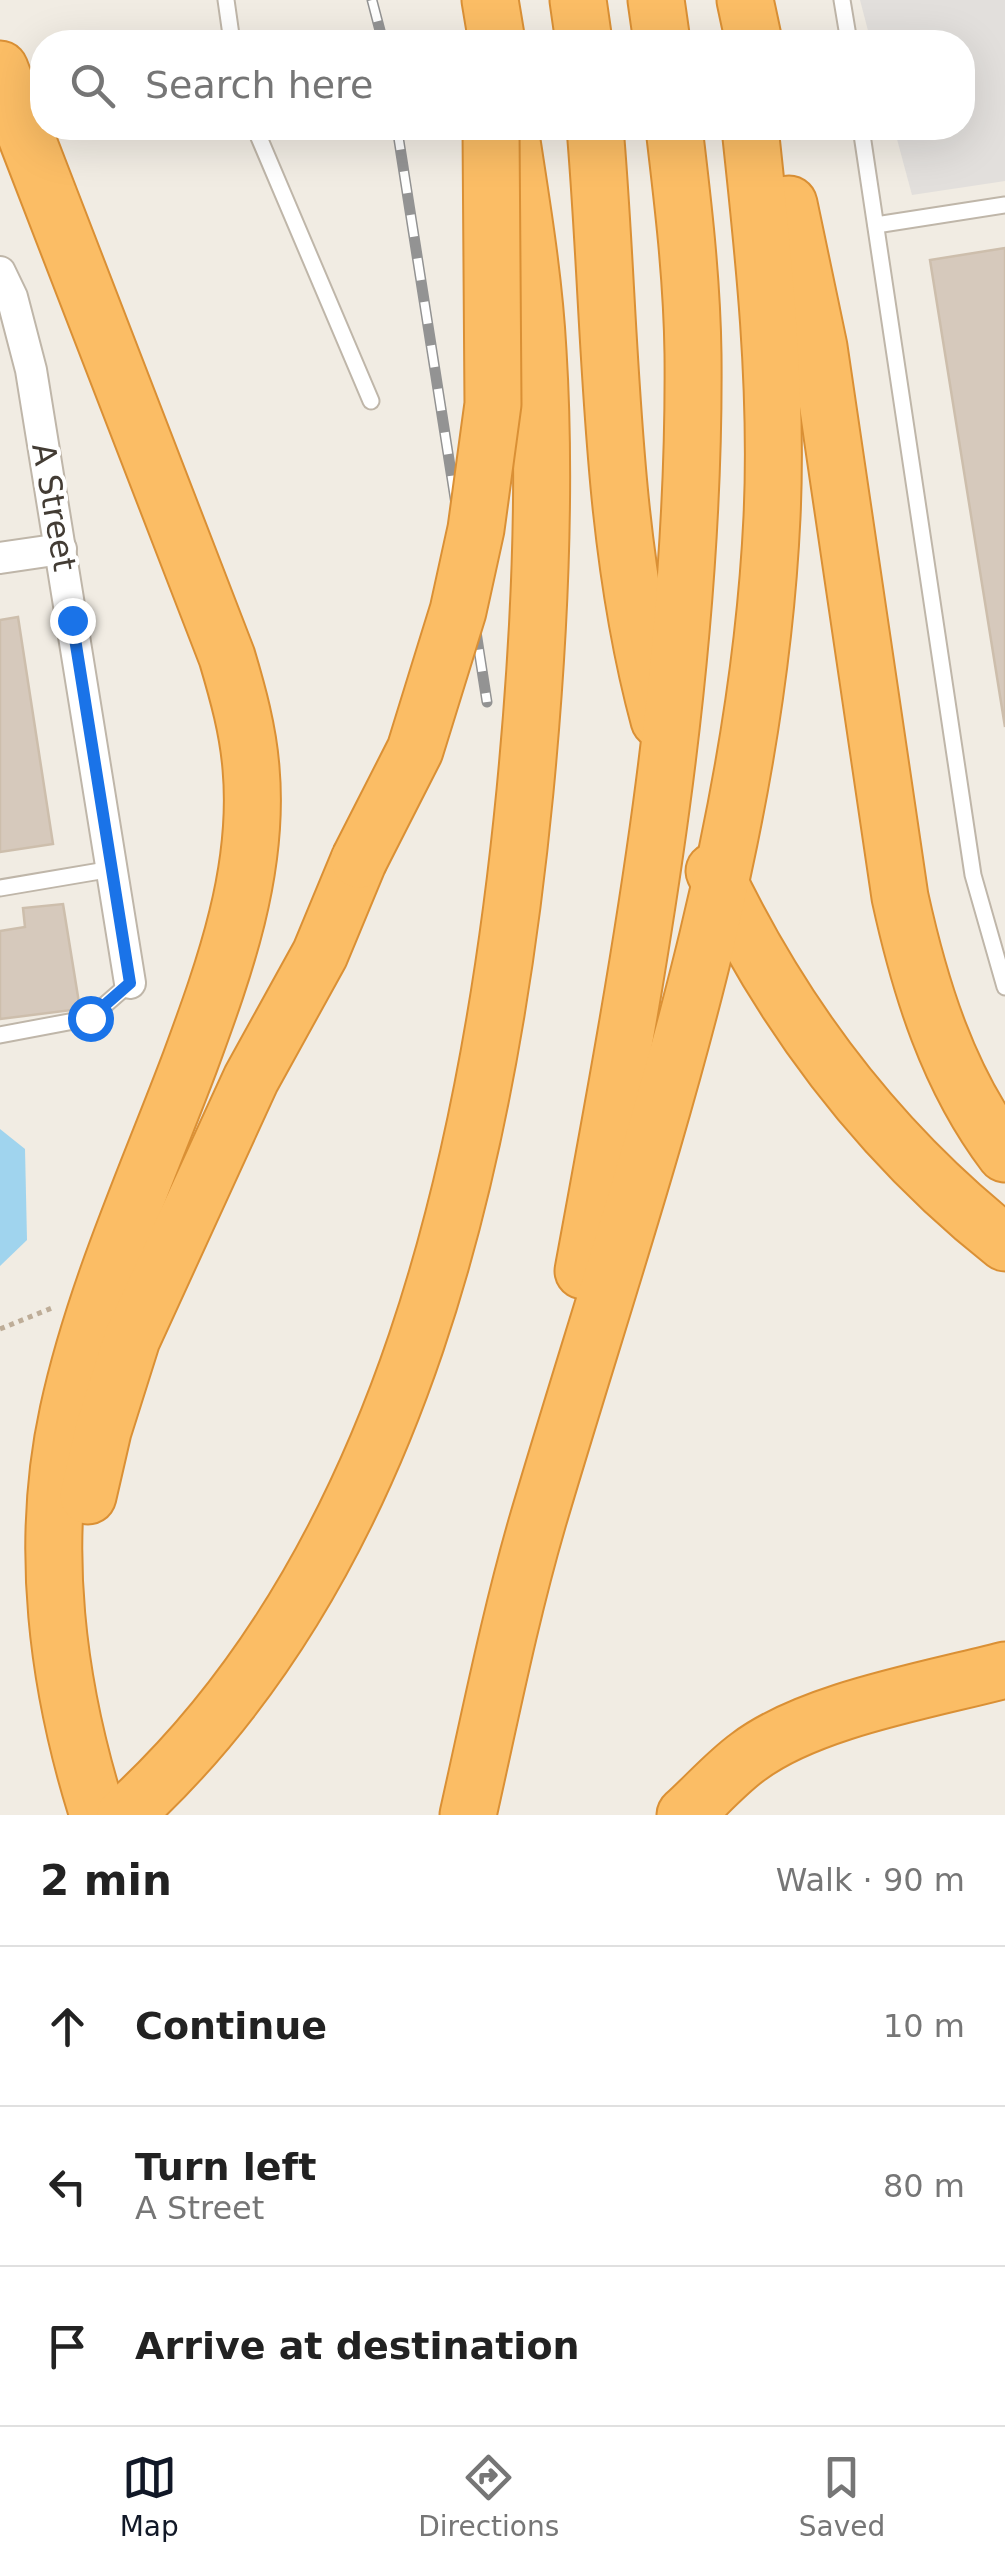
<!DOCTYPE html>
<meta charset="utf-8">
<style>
body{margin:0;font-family:"DejaVu Sans",sans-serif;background:#f6f6f6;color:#222}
.stop{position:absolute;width:30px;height:30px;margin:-22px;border:8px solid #1a73e8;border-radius:50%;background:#fff}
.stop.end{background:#1a73e8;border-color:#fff;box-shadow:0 2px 10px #0008}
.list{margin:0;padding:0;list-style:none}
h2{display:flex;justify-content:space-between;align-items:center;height:130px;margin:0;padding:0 40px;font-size:42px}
h2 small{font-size:32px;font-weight:400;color:#767676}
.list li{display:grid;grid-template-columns:65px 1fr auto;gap:30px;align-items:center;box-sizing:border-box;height:160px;padding:0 40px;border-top:2px solid #e0e0e0}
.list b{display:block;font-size:38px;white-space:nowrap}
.list p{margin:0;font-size:32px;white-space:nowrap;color:#767676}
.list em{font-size:32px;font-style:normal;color:#767676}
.icon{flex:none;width:55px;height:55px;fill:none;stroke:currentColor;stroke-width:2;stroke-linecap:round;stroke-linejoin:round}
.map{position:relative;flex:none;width:1005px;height:1815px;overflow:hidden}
.search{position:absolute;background:#fff;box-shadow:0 10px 40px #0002;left:30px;right:30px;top:30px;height:110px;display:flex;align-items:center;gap:25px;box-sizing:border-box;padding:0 35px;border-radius:40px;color:#767676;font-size:38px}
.sheet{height:610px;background:#fff}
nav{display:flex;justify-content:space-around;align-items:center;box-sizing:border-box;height:140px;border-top:2px solid #e0e0e0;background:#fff;font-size:28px;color:#767676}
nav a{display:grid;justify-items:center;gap:5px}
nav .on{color:#111827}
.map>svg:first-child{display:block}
</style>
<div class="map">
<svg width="1005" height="1815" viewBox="0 0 1005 1815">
<rect width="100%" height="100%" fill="#f1ece3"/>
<path fill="#e2dfdc" d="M860,0h145v181l-93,14 -18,-67h68v-86h-91z"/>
<path fill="#a0d4ee" d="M0,1129l25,20 2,91 -27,26z"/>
<g fill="#d6c9bc" stroke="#cdbeac" stroke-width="2.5">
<path d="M1005,248v479l-75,-467z"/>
<path d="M18,617l35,227 -53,8v-232z"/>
<path d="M63,904l17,105 -80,10v-88l25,-4 -2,-19z"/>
</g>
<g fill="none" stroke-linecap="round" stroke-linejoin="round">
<g stroke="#bfb6a9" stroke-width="19">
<g id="service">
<path d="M226,0l6,42"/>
<path d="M842,0l7,42"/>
<path d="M255,128l116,273"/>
<path d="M861,128l112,747 32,112"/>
<path d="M876,225l129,-20"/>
<path d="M0,888l112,-19"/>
<path d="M0,1035l90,-17 40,-35"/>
</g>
</g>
<g stroke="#bfb6a9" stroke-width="34">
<g id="minor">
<path d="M0,272l12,25 19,73 99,613"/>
<path d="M0,558l61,-9"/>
</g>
</g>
<g stroke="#da9035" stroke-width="59">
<g id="motorway">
<path d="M490,0l7,42"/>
<path d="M578,0l6,42"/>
<path d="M656,0l6,42"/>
<path d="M745,0l9,42"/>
<path d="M0,69l227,588c11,37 21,73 24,111 9,102 -26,199 -61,294 -43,114 -96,230 -122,350 -29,133 -11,274 30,403"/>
<path d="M595,128c17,197 12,400 64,592"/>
<path d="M789,204l30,143 81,550c20,91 48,182 105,257"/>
<path d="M714,871c69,145 165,272 291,372"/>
<path d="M583,1271c56,-304 113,-607 110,-917 -1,-76 -10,-151 -19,-226"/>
<path d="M88,1496l15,-65 29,-92 119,-260 69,-125 39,-94"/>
<path d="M125,1815c278,-253 365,-665 400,-1024 14,-146 22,-294 13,-440 -4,-75 -17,-150 -28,-223"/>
<path d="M468,1815c22,-98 42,-199 70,-295 97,-328 218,-658 234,-1003 6,-130 -8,-261 -22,-389"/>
<path d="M685,1815c21,-19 41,-42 63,-58 62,-47 181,-67 257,-87"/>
</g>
</g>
<path stroke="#bead98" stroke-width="5" stroke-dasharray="5 5" stroke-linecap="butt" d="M0,1329l52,-21"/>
<use href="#service" stroke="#fff" stroke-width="15"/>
<use href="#minor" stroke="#fff" stroke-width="30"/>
<use href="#motorway" stroke="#fbbd65" stroke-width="55"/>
<g stroke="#939393" stroke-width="11">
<g id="rail">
<path d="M372,0l11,42"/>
<path d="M397,128l90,574"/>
</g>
</g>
<use href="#rail" stroke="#fff" stroke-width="8" stroke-dasharray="22" stroke-linecap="butt"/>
<g stroke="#da9035" stroke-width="59" stroke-linecap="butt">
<path id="motorway-bridge" d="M359,860l56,-110 43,-139 18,-82 17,-125 -2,-276"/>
</g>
<use href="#motorway-bridge" stroke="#fbbd65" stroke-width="55"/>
</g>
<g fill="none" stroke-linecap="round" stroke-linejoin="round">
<path stroke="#1a73e8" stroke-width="12" d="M72,620l58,363 -40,35"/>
</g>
<g text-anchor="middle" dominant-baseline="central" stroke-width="8" stroke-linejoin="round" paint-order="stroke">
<g font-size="32" fill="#433c34" stroke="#fff">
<text transform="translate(54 507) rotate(80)">A Street</text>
</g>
</g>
</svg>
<div class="stop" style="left:90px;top:1018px"></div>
<div class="stop end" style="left:72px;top:620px"></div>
<div class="search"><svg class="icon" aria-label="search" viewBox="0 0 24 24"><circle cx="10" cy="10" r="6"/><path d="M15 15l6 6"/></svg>Search here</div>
</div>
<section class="sheet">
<h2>2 min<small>Walk · 90 m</small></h2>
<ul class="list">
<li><svg class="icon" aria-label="ahead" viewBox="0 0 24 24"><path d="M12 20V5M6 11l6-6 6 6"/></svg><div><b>Continue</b></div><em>10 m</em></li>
<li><svg class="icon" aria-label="left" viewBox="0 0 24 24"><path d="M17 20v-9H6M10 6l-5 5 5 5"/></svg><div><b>Turn left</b><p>A Street</p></div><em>80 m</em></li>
<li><svg class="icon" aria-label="arrive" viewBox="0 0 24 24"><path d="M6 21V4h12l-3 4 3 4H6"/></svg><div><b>Arrive at destination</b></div></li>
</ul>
</section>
<nav>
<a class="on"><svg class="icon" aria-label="map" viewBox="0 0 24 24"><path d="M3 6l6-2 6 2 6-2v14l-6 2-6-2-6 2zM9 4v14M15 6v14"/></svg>Map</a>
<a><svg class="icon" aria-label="directions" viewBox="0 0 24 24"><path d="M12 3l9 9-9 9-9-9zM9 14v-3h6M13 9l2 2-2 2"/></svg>Directions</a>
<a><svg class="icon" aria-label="saved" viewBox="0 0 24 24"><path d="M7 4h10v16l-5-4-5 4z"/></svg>Saved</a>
</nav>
